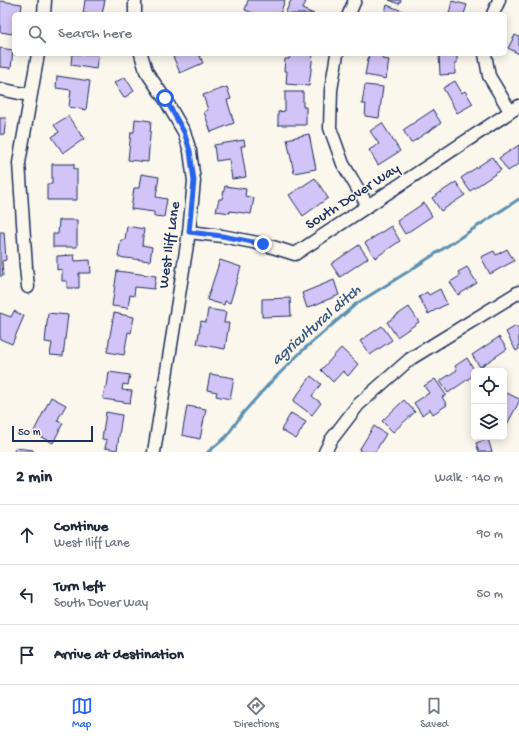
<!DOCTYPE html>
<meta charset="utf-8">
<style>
body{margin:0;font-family:"Gochi Hand",sans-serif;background:#f2f2f3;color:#1f2937}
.controls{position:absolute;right:12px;bottom:12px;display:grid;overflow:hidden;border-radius:6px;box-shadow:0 2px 10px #0003}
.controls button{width:36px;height:36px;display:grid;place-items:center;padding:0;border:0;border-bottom:1px solid #e0e1e3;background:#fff;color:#1f2937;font:20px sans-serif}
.scale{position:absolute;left:12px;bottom:10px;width:81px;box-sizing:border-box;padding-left:4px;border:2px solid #1b2f5e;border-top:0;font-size:11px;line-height:14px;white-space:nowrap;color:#1b2f5e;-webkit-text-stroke:3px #fbf7ec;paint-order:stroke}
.stop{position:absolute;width:12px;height:12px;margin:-9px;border:3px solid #2563eb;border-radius:50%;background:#fff}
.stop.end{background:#2563eb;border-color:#fff;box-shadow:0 1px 4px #0008}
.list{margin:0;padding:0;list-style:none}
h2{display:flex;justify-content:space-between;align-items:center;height:52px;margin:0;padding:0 16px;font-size:17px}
h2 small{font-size:13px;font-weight:400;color:#747a83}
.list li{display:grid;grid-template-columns:26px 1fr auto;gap:12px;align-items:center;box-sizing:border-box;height:60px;padding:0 16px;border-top:1px solid #e0e1e3}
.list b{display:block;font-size:15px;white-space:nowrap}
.list p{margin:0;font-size:13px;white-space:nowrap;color:#747a83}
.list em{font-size:13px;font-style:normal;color:#747a83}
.icon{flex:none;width:22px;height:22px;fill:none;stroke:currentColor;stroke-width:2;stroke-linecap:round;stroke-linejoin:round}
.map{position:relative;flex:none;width:519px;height:452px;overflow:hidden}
.search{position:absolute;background:#fff;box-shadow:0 2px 10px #0003;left:12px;right:12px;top:12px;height:44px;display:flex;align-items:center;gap:10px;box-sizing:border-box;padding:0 14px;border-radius:6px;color:#747a83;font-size:15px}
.sheet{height:232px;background:#fff}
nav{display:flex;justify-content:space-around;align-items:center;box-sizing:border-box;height:56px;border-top:1px solid #e0e1e3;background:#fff;font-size:11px;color:#747a83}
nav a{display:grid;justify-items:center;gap:2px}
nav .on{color:#2563eb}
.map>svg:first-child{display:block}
</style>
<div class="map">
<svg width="519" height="452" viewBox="0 0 519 452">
<rect width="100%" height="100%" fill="#fbf7ec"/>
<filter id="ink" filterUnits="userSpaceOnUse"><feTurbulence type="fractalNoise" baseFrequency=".025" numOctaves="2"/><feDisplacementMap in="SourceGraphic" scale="8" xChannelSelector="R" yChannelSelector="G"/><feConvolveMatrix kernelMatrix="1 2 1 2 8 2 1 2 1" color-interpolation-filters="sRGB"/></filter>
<g filter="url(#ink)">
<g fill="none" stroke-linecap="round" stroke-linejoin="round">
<path stroke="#5c91b1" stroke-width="3" d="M208,452l18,-15 17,-24 25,-28 34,-34 54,-47 53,-33 110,-72"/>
</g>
<g fill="#d2c4f6" stroke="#1b2f5e">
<path d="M85,0h20l-3,14h-19z"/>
<path d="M248,0h37l-5,14h-25l-10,-4z"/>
<path d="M291,0h11l4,2 -4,7 12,5h-29z"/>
<path d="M389,0h12l-2,4z"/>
<path d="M0,1l22,3 -1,10h-7v10l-1,10 -13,-2z"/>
<path d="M452,1l15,4 -3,9h-15z"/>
<path d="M387,5l23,9h-26z"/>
<path d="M515,35l4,2v17l-11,-6z"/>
<path d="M0,48l13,2 -2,18 -11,-1z"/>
<path d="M72,54h26l-2,15 -25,-4z"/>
<path d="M172,54h27l4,9 -23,10z"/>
<path d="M290,54h23l-4,32 -23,-2 1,-13h-3l1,-12h4z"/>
<path d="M369,54h14l-1,5 7,1 -3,19 -21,-4z"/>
<path d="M439,54h18v9h-2v11l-15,1z"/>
<path d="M57,76l33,5 -4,29 -17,-3 2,-17 -15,-2z"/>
<path d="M125,77l9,14 -10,7 -10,-15z"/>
<path d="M455,81l7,12 3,-2 8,13 -16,9 -14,-25z"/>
<path d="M365,85l18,2 -4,31 -14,-2 1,-12h-4z"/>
<path d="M227,87l4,12 -4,1 7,23 -23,9 -7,-20 4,-2 -5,-15z"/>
<path d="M285,92h18v15h3v18h-28v-13l7,-1z"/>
<path d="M433,110l8,13 -30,20 -8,-13z"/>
<path d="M68,116l16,23 -21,14 -11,-16 7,-5 -5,-7z"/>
<path d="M0,118h6l-2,17 -4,-1z"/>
<path d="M135,119l16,2 -3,41 -20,-2 3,-28h3z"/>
<path d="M382,123l18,28 -22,14 -9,-15 10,-6 -9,-13z"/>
<path d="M309,134l7,35 -22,4 -7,-34z"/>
<path d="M244,140l1,6h-4l5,31 -14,2 -3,-20 -13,2 -2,-16z"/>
<path d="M519,145v19l-11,7 -9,-13z"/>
<path d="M492,157l9,13 -31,21 -9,-13z"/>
<path d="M52,164h22v5h3v31h-30v-16h5z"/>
<path d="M141,174l18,3 -3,20 11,2 -3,18 -10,-1v-4l-23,-3 3,-21h5z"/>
<path d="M315,178l13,20 -25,18 -14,-21z"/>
<path d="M456,182l9,13 -24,16 -9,-13z"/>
<path d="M225,186l21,3 -1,7 9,2 -3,16 -21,-3v2l-14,-2 3,-12h3z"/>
<path d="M424,203l8,13 -27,18 -8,-13z"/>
<path d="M59,220h18v27h-24v-13h5z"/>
<path d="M127,226l17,3 -2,16 10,2 -2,14 -32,-4 3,-17h4z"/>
<path d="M391,226l9,15 -25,17 -10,-15z"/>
<path d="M0,232h4l2,28 -4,1 1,15h-3z"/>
<path d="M359,245l9,13 -28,19 -9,-13z"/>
<path d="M507,249l7,12 -24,13 -9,-17 13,-6 2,4z"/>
<path d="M74,255l1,6 15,-1 1,13h-12v15h-12v-7h-5v-12l-5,1v-14z"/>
<path d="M220,260l21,7 -11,36 -5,-2 -1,4 -17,-5z"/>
<path d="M467,267l10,16 -19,12 -8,-13 10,-6 -2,-4z"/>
<path d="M117,271l39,5 -2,13 -19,-2 -1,9 -4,-1 -2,13 -16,-2z"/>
<path d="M334,280l5,15 -32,13 -5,-15z"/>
<path d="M440,289l7,15 -19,10 -9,-17 8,-5 2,3z"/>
<path d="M290,298l1,18 -29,1v-18z"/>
<path d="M409,307l10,15 -22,15 -10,-15z"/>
<path d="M208,309l18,3 -2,11h5l-4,26 -28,-5 4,-23 5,1z"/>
<path d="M14,311l10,5 -12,28 -12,-5v-26l11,4z"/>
<path d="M48,313l20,2 -5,41 -13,-1 2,-12 -7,-1z"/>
<path d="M114,313l20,4 -3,16 -3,-1 -4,23 -17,-3z"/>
<path d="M382,326l10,14 -22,15 -10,-14z"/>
<path d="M516,326l3,4v19l-3,2 -10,-19z"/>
<path d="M499,337l8,12 -27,18 -8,-12z"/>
<path d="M341,348l17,16 -10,12 -5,-5 -10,11 -12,-12z"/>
<path d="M467,358l8,13h-1v4l-26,18 -8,-12 17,-11 -2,-4z"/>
<path d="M109,372l21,3 -2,10 -5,-1 -1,6 10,1 -2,12 -27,-4 2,-12h2z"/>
<path d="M210,374l24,4 -4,21 -14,-3 1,-4 -10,-2z"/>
<path d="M311,376l10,8 -9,12 9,7 -9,12 -19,-14z"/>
<path d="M435,379l11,16 -4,2 5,8 -14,9 -3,-5 -8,6 -8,-12 15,-10 -5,-7z"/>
<path d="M507,393l12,6v3l-14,26h-1v-29z"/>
<path d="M51,397l15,8 -9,16 6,2 -10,20 -20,-10z"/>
<path d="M404,400l11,12 -22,20 -11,-11z"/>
<path d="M187,406l19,3 -6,30 -18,-4z"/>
<path d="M106,412l16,3 -5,35 -12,-2 2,-8 -5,-1z"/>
<path d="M291,413l15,9 -10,17 -15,-9z"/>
<path d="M374,426l12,8 -11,18h-13l-3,-2z"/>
<path d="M488,439l4,13h-13l-3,-9z"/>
<path d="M15,448l18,2v2h-19z"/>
</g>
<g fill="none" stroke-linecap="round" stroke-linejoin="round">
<g stroke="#1b2f5e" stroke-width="15">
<g id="street">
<path d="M44,14l1,-14"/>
<path d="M135,14v-14"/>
<path d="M349,14l6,-14"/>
<path d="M493,14l6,-14"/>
<path d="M141,54l5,17 19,28 19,33 6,19 4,30 -5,51 -35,220"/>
<path d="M337,54l-6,36 -1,38 13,36 25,42"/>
<path d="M485,54l4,22 21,35"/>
<path d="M0,89l19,4 11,2"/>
<path d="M189,232l33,4 41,8 32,10 224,-148"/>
<path d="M28,287l-2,-20 -7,-104 19,-109"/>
<path d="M325,452l6,-12 27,-35 52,-46 109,-67"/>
</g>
</g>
<use href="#street" stroke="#fbf7ec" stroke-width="12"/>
</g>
</g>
<g fill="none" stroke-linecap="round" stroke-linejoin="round" filter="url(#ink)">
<path stroke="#2563eb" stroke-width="5" d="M165,98l19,34 6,19 4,30 -5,51 33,4 41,8"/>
</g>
<g text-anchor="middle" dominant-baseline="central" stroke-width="3" stroke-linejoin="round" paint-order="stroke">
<g font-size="15" fill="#1b2f5e" stroke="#fbf7ec">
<text transform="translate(353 197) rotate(-33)">South Dover Way</text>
<text transform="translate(170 245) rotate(-82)">West Iliff Lane</text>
</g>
<g font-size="16" font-style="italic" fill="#365881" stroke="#fbf7ec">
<text transform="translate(317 326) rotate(-41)">agricultural ditch</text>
</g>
</g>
</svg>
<div class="controls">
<button><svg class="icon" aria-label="locate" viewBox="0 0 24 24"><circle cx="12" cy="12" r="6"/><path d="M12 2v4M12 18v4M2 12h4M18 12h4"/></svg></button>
<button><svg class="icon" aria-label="layers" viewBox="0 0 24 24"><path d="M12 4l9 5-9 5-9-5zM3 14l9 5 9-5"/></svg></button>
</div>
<div class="scale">50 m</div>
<div class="stop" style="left:165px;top:98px"></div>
<div class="stop end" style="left:263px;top:244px"></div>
<div class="search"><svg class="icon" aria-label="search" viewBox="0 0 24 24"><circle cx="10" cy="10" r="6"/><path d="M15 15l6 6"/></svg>Search here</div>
</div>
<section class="sheet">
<h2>2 min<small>Walk · 140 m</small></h2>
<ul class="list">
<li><svg class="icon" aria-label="ahead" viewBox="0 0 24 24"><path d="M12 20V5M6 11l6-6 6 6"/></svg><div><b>Continue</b><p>West Iliff Lane</p></div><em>90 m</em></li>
<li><svg class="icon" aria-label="left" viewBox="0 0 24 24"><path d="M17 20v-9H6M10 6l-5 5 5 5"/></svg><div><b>Turn left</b><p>South Dover Way</p></div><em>50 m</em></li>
<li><svg class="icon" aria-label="arrive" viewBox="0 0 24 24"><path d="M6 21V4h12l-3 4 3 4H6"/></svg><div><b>Arrive at destination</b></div></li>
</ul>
</section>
<nav>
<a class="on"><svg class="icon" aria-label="map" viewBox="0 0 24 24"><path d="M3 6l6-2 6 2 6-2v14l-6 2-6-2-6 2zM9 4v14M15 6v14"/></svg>Map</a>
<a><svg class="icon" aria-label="directions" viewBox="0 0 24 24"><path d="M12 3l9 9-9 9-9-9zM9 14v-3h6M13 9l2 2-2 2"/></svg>Directions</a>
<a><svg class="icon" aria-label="saved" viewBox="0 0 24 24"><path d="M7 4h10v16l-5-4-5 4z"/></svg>Saved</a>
</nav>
